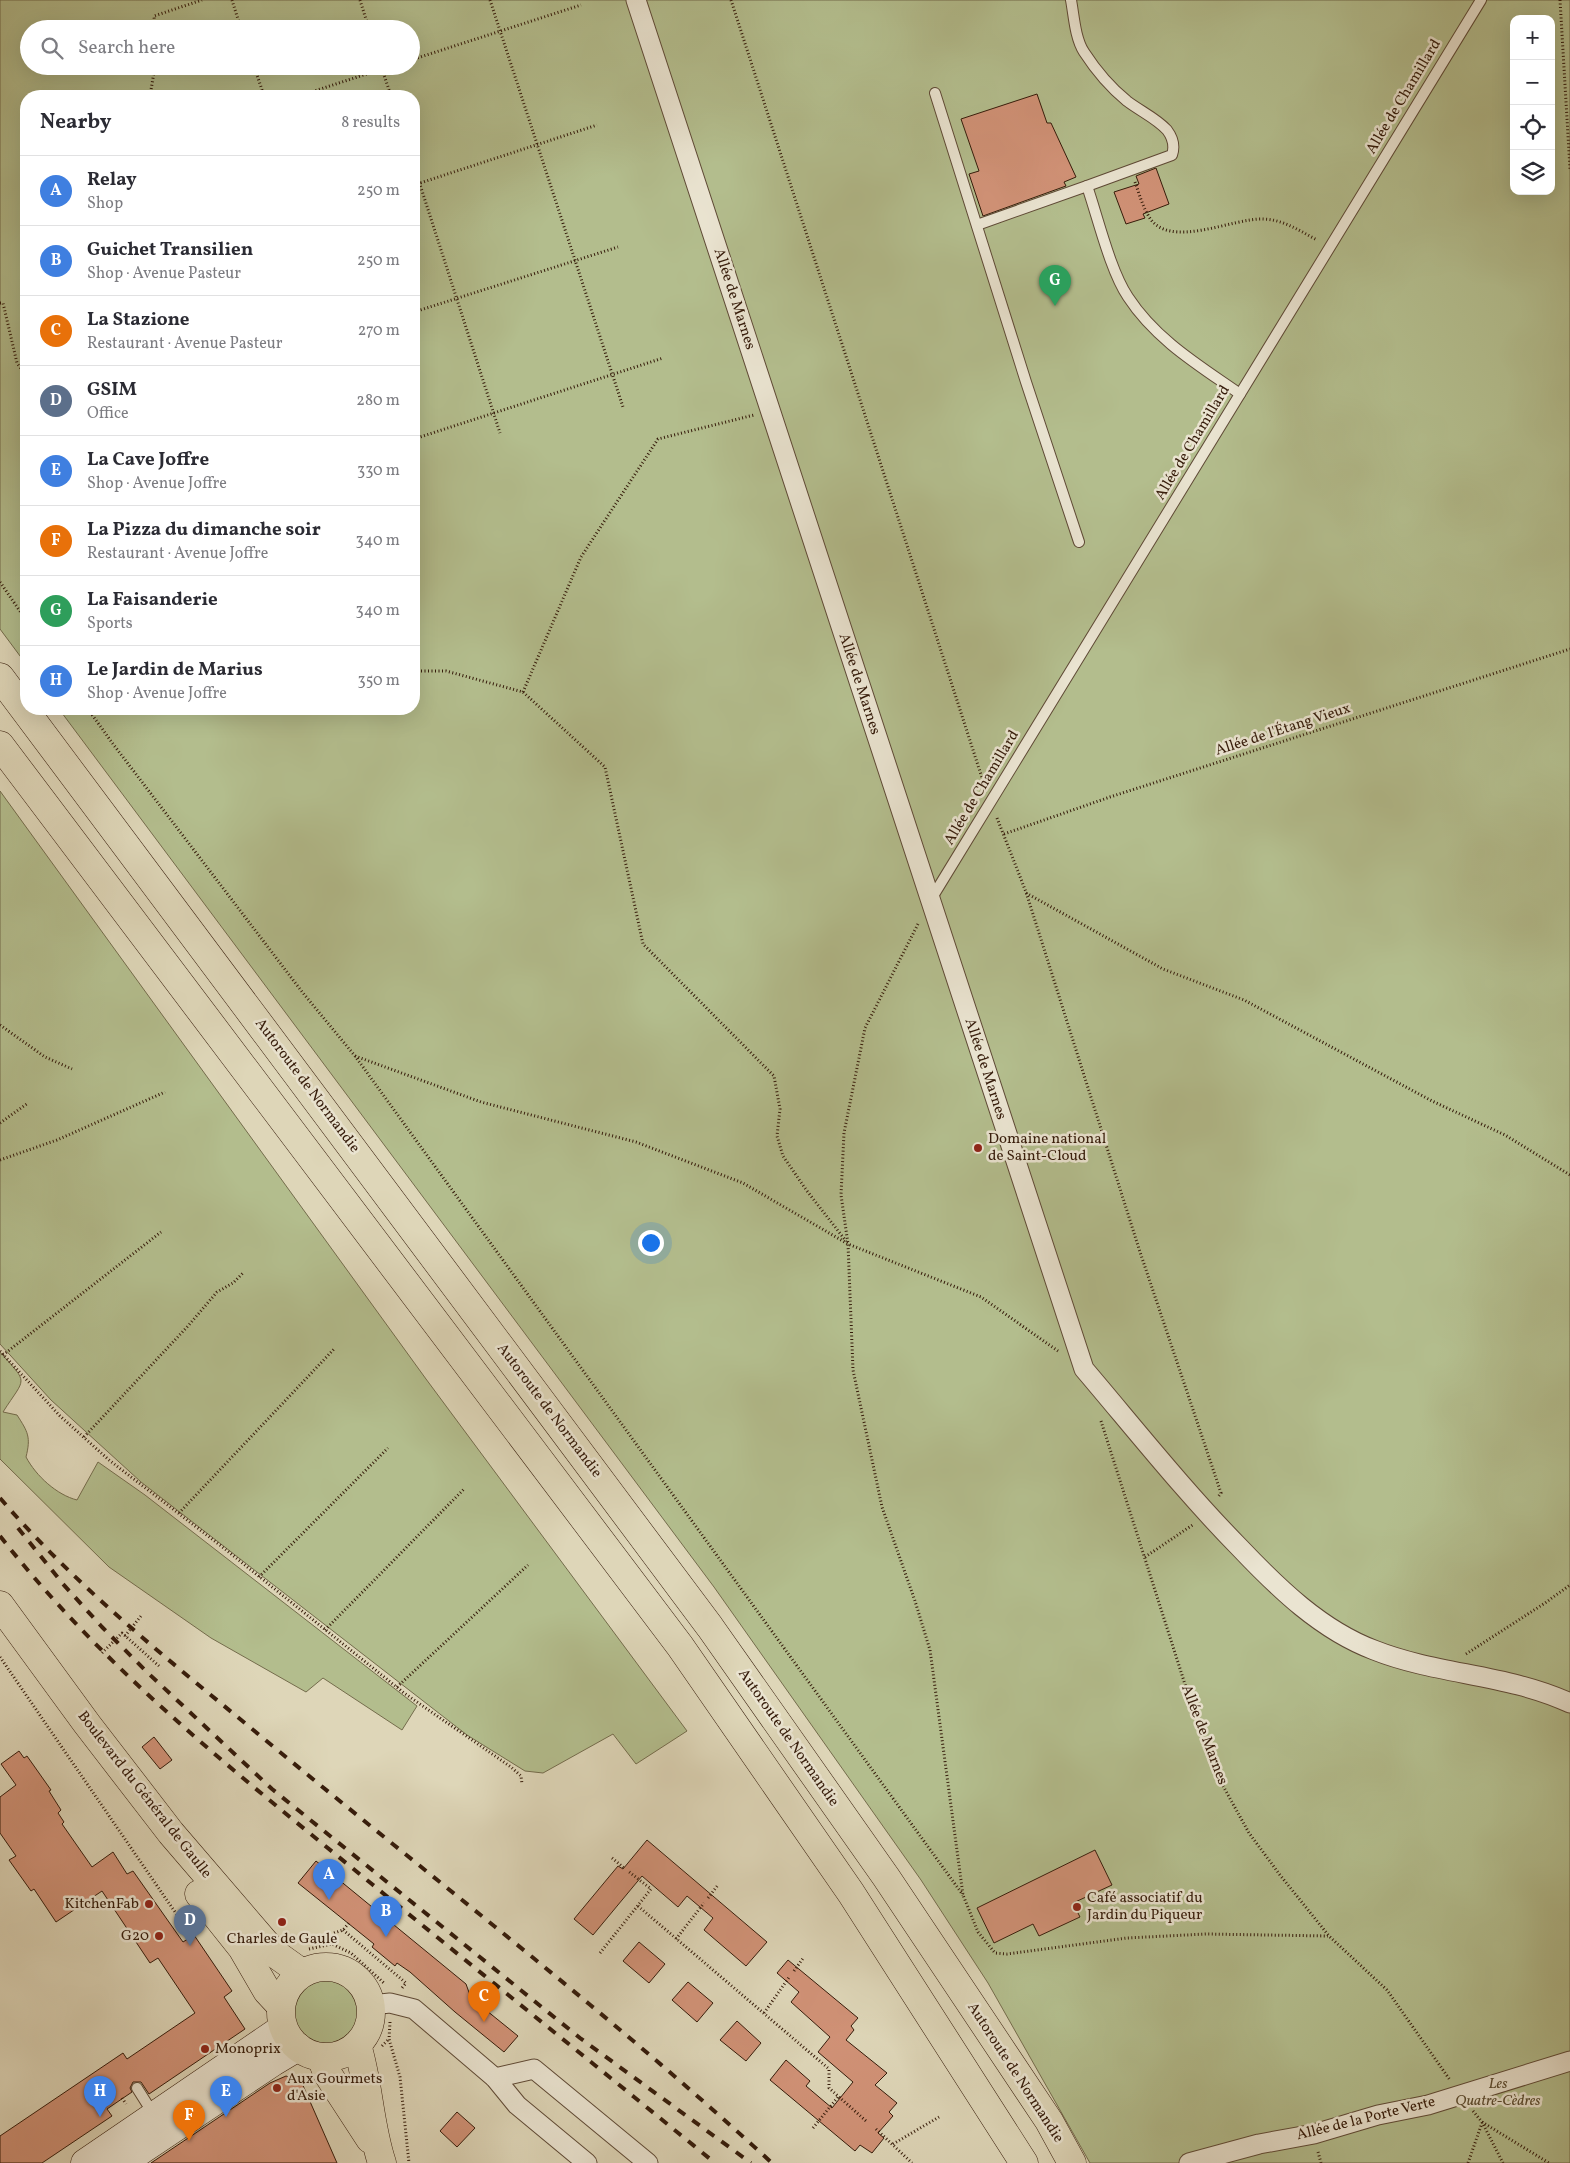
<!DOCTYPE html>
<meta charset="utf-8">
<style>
body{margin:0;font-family:Vollkorn,serif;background:#f7f7f7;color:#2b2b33}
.controls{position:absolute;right:15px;top:15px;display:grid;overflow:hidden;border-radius:10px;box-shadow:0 5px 20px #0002}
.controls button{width:45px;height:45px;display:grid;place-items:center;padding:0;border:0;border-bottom:1px solid #e1e1e2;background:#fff;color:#2b2b33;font:25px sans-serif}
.you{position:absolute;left:650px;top:1242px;width:18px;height:18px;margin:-12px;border:4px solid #fff;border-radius:50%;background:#1a73e8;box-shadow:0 0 0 8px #1a73e833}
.badge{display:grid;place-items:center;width:32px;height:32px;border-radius:50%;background:#0f766e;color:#fff;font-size:16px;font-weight:700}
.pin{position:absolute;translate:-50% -41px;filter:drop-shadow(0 1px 2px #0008)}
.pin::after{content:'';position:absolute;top:26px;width:18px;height:15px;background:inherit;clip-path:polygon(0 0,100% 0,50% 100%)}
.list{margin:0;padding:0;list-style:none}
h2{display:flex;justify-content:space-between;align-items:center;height:65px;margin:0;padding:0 20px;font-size:21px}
h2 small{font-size:16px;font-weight:400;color:#7c7c81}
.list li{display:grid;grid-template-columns:32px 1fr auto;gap:15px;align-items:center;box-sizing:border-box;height:70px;padding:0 20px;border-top:1px solid #e1e1e2}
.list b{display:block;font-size:19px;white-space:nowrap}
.list p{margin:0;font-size:16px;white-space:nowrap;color:#7c7c81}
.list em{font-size:16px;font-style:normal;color:#7c7c81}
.icon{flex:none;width:28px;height:28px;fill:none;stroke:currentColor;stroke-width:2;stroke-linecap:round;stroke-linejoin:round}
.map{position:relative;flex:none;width:1570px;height:2163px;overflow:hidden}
.search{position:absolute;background:#fff;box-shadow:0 5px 20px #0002;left:20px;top:20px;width:400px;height:55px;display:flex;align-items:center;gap:12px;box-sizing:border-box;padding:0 18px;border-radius:28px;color:#7c7c81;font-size:19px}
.panel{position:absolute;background:#fff;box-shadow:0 5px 20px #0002;left:20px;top:90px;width:400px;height:625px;border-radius:20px}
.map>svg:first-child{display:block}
</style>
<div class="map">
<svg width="1570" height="2163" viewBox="0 0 1570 2163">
<rect width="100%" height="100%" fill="#ded6b8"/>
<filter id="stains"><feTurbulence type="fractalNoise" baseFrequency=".004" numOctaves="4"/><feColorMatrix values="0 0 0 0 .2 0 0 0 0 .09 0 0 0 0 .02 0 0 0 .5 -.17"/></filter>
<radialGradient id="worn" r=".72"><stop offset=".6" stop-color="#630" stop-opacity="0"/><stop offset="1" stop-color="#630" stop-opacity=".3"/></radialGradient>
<g fill="#b3bd8d" stroke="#746c4c" fill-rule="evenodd">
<path d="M0,0h1570v2163h-480l-102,-180 -67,-103 -207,-293 -655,-878h355v-613h-388v568l-26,-35zM1514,19h37v172h-37zM29,29h382v37h-382z"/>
<path d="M0,791l426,588 261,352 -51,33 -23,-30 -70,39 -18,-2 -58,-36 -326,-253 -90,-82 -51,-56z"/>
<path d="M0,1352c29,33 26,24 3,60l14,3c11,17 14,22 9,42 10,19 31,38 51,43l21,-38 47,33 272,211 -15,24 -79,-52 -17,14 -95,-54 -102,-71 -109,-108z"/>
<circle cx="327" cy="2012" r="35"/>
</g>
<g fill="#d19277" stroke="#351b0a">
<path d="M1037,94l10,29h4l25,54 -12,5 2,4 -83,30 -14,-42 10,-3 -18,-52z"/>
<path d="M1156,168l13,36 -26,10 2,4 -19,6 -12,-32 25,-8 -3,-8z"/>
<path d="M154,1737l18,23 -12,9 -18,-22z"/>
<path d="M19,1751l5,7 3,-2 24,34 -2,1 5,8 7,11 -3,3 6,9 -2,2 30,43 21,-15 14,22 6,-3 50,71 11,-7 38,56 -8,6 21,32 -96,65 -8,-12h-8l-3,6 2,4 -25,17 5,7 -70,47h-42v-27l123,-83 4,6 68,-46 -37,-55 -8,5 -48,-72 -46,31 -22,-33 -3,2 -22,-31 7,-4 -16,-23v-36l16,-12 -15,-21z"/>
<path d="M647,1840l120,102 -21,24 -42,-36 9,-12 -26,-22 -9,11 -36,-31 -49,59 -19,-16 44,-53 5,3z"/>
<path d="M1095,1850l17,35 -39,18 7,14 -41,19 -6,-12 -39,19 -17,-35z"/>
<path d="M316,1861l150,123 5,14 47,38 -14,16 -49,-40 -45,-40 -13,-9 -2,3 -23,-19 2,-3 -76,-61z"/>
<path d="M639,1942l26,22 -16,19 -26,-22z"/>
<path d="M788,1960l70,58 -7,8 3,4 -8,10 41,33 -12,12 22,18 -8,9 4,4 -15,17 6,5 -12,15 -12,-8 -5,6 -85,-71 16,-20 24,21 -4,5 26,22 21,-26 -35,-30 12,-15 -39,-35 8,-10 -22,-19z"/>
<path d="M688,1982l25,21 -16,19 -25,-22z"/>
<path d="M737,2021l24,22 -15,18 -26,-21z"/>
<path d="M286,2076l15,5 36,82h-186l119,-80z"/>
<path d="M457,2112l18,16 -18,19 -17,-16z"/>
</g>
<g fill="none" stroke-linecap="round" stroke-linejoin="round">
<g stroke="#5f4a36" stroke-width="12">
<g id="lane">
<path d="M1071,0c3,16 4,38 13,52 11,17 27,36 43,49 13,10 29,17 40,29 6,8 8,16 5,25l-85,31"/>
<path d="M935,93l91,289 53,160"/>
<path d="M977,225l110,-39c11,32 23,84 41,111 28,43 72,69 112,97"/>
<path d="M930,901l551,-901"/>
<path d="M137,2088l17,27"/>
</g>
</g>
<g stroke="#5f4a36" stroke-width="21">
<g id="street">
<path d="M636,0l448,1369c51,60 100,122 156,179 38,40 81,82 134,102 63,25 134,24 196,53"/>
<path d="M371,2005l19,-2 24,6 81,69 22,27 70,58"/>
<path d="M495,2078l39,-9 114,94"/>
<path d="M1189,2163l70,-19 55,-10 64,-19 50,-10 142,-44"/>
</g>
</g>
<g stroke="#351b0a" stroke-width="29">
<g id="secondary">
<path d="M85,2163l198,-135"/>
<path d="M122,2163l151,-101 25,-15"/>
</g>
</g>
<g stroke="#351b0a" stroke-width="29">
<g id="primary">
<path d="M0,1605l87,119 84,109 103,120 28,20"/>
<path d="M199,1894l43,54 25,43 14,15"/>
<circle cx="326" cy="2012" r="45"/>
<path d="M357,2045c12,38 12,79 25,118"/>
<path d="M321,2057l6,16 43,66"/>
</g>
</g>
<g stroke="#351b0a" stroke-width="29">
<g id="highway">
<path d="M0,677l710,950 176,250 163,244 23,42"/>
<path d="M0,745l680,901 171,247 173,270"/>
</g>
</g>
<g stroke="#351b0a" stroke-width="3" stroke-dasharray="1 2.5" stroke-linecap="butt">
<path d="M232,0l9,29"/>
<path d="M360,0l9,29"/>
<path d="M490,0l133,407"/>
<path d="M731,0l253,784"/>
<path d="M1560,0l10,169"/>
<path d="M155,29l-1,-13 48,-16"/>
<path d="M411,60l170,-55"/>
<path d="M254,66l10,30"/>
<path d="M381,66l10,30"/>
<path d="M150,96l5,-30"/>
<path d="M299,96l92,-30"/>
<path d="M414,166l86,267"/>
<path d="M1135,182c4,11 7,23 13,33 19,37 86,2 116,4 20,1 36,12 53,21"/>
<path d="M414,185l183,-60"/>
<path d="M0,303h3l14,60 9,13"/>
<path d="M414,312l204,-65"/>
<path d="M414,439l249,-81"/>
<path d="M0,582l26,38"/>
<path d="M414,671h32l77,21 82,75 38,177 131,132 6,33 -3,27 6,20 24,35 39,50"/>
<path d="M523,692l58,-135 77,-118 96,-24"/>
<path d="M88,709l25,35 190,249 52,63 608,839"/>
<path d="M997,818l29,74 114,360 81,241 -3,4"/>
<path d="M1004,834l106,-37 460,-148"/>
<path d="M1026,893l137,76 81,31 188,101 73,34 65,40"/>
<path d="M918,924l-53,104 -21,105 -3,62 7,49 5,126 29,137 33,94 15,49 33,245 15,37 17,21 12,1 120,-16 79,-4 122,2"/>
<path d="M0,1025l45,32 27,12"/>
<path d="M355,1056l126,46 155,40 107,41 105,61 133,53 77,54"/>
<path d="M0,1123l28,-20"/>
<path d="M0,1160l57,-20 108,-48"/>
<path d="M0,1351l60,65 49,44 116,89 179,144 107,74 10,9 1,8"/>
<path d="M3,1355l158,-123"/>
<path d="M1101,1421l89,279 27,75 32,58 31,42 49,61 58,54 63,90"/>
<path d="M84,1437l104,-111 29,-34 16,-9 11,-11"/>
<path d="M179,1513l156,-165"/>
<path d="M1145,1557l49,-33"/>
<path d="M259,1577l129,-129"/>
<path d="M325,1630l139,-141"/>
<path d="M125,1636l16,-20"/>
<path d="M102,1653l20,-20 37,33"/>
<path d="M1466,1654l79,-51 25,-18"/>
<path d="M0,1657l186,271 7,-5"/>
<path d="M397,1687l131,-122"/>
<path d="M612,1858l12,10"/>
<path d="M708,1898l10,-13"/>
<path d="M638,1906l191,163v19l37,33"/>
<path d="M343,1930l63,53 -4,5"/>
<path d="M334,1933l9,-3 6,-7"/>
<path d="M676,1939l28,-36"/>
<path d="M309,1949l23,-5 19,9 34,31"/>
<path d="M600,1953l51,-64 -23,-18"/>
<path d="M794,1971l10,-14"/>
<path d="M764,2013l26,-37"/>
<path d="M390,2022l-1,17 11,38 9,86"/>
<path d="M382,2046l7,-7"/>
<path d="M122,2098l4,6"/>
<path d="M1473,2111l9,11 21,41"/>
<path d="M1482,2122l67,41"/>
<path d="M813,2128l25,-31"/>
<path d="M876,2129l36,34"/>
<path d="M893,2144l46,-27"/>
<path d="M1318,2152l3,11"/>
<path d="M1468,2163l14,-40"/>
</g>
<use href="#lane" stroke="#eae4d1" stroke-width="10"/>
<use href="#street" stroke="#eae4d1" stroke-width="19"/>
<use href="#secondary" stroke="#eae4d1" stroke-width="28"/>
<use href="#primary" stroke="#ded6b8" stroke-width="28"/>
<use href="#highway" stroke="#ded6b8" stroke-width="28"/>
<g stroke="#351b0a" stroke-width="4" stroke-dasharray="9 9" stroke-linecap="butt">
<path d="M0,1498c79,92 175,167 269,245 168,139 342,272 503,420"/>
<path d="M18,1528l45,56 39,43 46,46 124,116 308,249 171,125"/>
<path d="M0,1536c101,129 225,228 351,331 121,99 243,197 364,296"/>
</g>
</g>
<g fill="#8f2418" stroke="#eae4d1" stroke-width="2">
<circle cx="978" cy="1148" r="5"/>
<circle cx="149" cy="1904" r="5"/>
<circle cx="1077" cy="1907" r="5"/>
<circle cx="282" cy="1922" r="5"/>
<circle cx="159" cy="1936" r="5"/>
<circle cx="205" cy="2049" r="5"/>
<circle cx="277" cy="2088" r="5"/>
</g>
<g text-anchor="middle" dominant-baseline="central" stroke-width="5" stroke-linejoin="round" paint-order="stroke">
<g font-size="15" fill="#351b0a" stroke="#eae4d1">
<text transform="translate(1404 97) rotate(-59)">Allée de Chamillard</text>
<text transform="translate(734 299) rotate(72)">Allée de Marnes</text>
<text transform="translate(1193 443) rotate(-59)">Allée de Chamillard</text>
<text transform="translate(859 684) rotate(72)">Allée de Marnes</text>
<text transform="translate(1283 730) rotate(-18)">Allée de l'Étang Vieux</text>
<text transform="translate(982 788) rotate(-59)">Allée de Chamillard</text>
<text transform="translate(985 1069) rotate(72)">Allée de Marnes</text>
<text transform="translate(307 1086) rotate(53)">Autoroute de Normandie</text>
<text transform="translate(549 1411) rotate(53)">Autoroute de Normandie</text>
<text transform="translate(1204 1735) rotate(69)">Allée de Marnes</text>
<text transform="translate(788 1738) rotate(55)">Autoroute de Normandie</text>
<text transform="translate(144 1795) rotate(52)">Boulevard du Général de Gaulle</text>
<text transform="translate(1015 2073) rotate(57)">Autoroute de Normandie</text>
<text transform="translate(1366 2119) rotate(-14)">Allée de la Porte Verte</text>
</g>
<g font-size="15" fill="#351b0a" stroke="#eae4d1" text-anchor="start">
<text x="988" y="1139">Domaine national<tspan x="988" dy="17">de Saint-Cloud</tspan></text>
<text x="1087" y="1898">Café associatif du<tspan x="1087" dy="17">Jardin du Piqueur</tspan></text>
<text x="139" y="1904" text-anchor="end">KitchenFab</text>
<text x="149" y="1936" text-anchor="end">G20</text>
<text x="282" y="1939" text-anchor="middle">Charles de Gaule</text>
<text x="215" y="2049">Monoprix</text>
<text x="287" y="2079">Aux Gourmets<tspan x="287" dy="17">d'Asie</tspan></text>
</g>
<g font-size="15" font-style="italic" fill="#5b4c31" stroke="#eae4d1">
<text x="1498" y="2084">Les<tspan x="1498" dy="17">Quatre-Cèdres</tspan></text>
</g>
</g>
<rect width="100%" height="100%" filter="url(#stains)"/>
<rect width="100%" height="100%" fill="url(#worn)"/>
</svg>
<div class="controls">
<button>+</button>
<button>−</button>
<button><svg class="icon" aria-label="locate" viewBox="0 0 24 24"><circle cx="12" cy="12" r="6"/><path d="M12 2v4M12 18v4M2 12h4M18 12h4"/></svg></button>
<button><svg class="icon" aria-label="layers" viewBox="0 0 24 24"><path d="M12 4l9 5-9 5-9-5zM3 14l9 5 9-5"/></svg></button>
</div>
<div class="you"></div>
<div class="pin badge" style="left:329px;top:1900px;background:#3f7fe0">A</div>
<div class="pin badge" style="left:386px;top:1937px;background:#3f7fe0">B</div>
<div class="pin badge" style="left:484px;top:2022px;background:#e8710a">C</div>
<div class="pin badge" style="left:190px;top:1946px;background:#5c6f8a">D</div>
<div class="pin badge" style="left:226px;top:2117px;background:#3f7fe0">E</div>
<div class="pin badge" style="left:189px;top:2141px;background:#e8710a">F</div>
<div class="pin badge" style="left:1055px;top:306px;background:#2e9e5b">G</div>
<div class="pin badge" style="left:100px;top:2117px;background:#3f7fe0">H</div>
<div class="search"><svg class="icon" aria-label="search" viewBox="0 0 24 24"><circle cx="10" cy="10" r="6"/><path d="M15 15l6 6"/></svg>Search here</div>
<section class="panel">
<h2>Nearby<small>8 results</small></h2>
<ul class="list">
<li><span class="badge" style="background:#3f7fe0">A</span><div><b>Relay</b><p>Shop</p></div><em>250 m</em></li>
<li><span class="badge" style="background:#3f7fe0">B</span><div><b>Guichet Transilien</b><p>Shop · Avenue Pasteur</p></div><em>250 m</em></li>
<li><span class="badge" style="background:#e8710a">C</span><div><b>La Stazione</b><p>Restaurant · Avenue Pasteur</p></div><em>270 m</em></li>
<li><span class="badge" style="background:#5c6f8a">D</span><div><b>GSIM</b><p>Office</p></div><em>280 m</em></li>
<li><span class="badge" style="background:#3f7fe0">E</span><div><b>La Cave Joffre</b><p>Shop · Avenue Joffre</p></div><em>330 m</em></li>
<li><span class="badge" style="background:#e8710a">F</span><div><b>La Pizza du dimanche soir</b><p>Restaurant · Avenue Joffre</p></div><em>340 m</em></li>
<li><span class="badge" style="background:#2e9e5b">G</span><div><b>La Faisanderie</b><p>Sports</p></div><em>340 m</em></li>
<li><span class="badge" style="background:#3f7fe0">H</span><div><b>Le Jardin de Marius</b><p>Shop · Avenue Joffre</p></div><em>350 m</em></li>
</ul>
</section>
</div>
